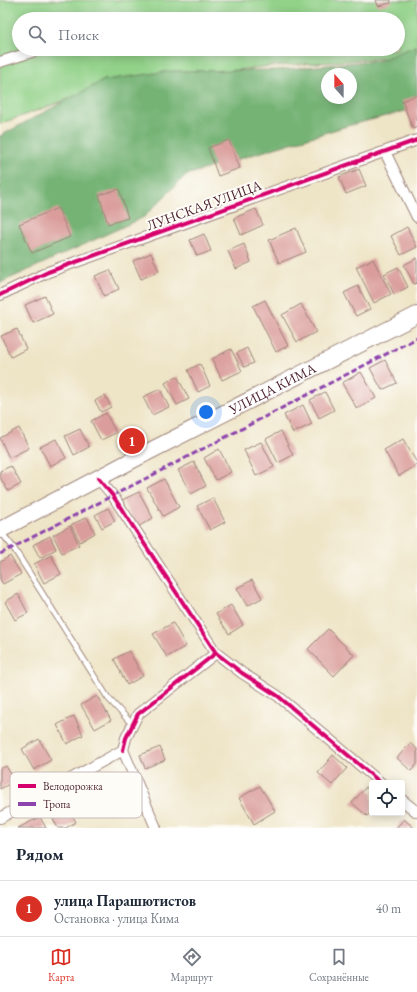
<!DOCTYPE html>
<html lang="ru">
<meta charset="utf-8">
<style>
body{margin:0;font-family:"EB Garamond",serif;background:#f6f6f7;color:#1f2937}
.controls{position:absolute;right:12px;bottom:12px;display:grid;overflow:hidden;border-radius:4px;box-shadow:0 2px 10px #0003}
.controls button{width:36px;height:36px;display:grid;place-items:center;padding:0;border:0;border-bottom:1px solid #e0e1e3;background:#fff;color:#1f2937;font:20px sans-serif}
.compass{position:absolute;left:321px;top:68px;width:36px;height:36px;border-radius:50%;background:#fff;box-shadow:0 2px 10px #0003;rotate:339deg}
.you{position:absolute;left:206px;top:412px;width:14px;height:14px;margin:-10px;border:3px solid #fff;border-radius:50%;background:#1a73e8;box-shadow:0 0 0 6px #1a73e833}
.badge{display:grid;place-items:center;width:26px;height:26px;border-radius:50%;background:#d93025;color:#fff;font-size:13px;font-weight:700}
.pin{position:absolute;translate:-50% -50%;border:2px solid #fff;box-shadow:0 1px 4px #0006}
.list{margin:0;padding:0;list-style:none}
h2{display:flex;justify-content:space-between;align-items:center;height:52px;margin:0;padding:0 16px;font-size:17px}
h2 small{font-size:13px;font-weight:400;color:#747a83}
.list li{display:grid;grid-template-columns:26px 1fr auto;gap:12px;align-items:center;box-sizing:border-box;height:56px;padding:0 16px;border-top:1px solid #e0e1e3}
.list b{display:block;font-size:15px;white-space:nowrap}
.list p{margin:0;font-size:13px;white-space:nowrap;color:#747a83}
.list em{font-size:13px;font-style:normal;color:#747a83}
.icon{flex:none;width:22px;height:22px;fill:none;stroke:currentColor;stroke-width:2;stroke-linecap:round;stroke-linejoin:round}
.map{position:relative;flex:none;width:417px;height:828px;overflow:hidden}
.search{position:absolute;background:#fff;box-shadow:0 2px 10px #0003;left:12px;right:12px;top:12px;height:44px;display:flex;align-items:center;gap:10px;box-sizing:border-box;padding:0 14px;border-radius:22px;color:#747a83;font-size:15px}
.sheet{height:108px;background:#fff}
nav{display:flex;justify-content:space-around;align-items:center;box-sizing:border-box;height:56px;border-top:1px solid #e0e1e3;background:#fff;font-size:11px;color:#747a83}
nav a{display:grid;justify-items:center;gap:2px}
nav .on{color:#d93025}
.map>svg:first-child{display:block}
</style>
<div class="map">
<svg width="417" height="828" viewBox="0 0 417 828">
<rect width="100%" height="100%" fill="#fdfcf7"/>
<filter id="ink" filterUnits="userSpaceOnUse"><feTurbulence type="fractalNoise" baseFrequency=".025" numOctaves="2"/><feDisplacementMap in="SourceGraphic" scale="8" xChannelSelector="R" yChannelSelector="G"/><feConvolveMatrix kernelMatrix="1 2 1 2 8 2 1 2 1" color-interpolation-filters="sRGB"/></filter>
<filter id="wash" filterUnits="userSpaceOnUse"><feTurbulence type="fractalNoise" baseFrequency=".012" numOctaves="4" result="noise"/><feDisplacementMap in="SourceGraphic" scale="16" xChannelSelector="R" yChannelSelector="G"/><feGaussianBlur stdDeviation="0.9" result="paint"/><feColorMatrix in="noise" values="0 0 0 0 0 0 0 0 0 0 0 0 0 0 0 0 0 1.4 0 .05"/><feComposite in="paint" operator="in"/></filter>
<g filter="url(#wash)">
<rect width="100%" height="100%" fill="#eee4c6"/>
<path fill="#91d188" stroke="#6e785a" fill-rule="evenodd" d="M0,0h417v56l-146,10 -164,19 -107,39zM19,19h379v30h-379z"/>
<path fill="#74b374" stroke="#5f6950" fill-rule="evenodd" d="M417,45v63l-70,18 -161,49 -42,42 -144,66v-147l104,-56 67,-9 105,-1 105,-10zM327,74h24v24h-24z"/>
<g id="blocks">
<g fill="#da9d9b">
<path d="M376,0h15v3l-13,3z"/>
<path d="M417,95v32l-4,2 -11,-28z"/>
<path d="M229,140l11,28 -22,8 -10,-28z"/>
<path d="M359,169l7,17 -20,8 -7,-17z"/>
<path d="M119,189l9,29 -20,6 -9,-29z"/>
<path d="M58,208l12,29 -38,16 -13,-29z"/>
<path d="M256,209l7,16 -22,10 -7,-17z"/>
<path d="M407,227l10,20 -16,8 -10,-19z"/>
<path d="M296,228l10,24 -27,11 -10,-23z"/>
<path d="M204,234l7,17 -14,5 -7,-16z"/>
<path d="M244,244l7,18 -15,7 -8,-18z"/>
<path d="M151,253l8,18 -18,8 -8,-18z"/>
<path d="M417,258v25l-3,1 -10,-19z"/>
<path d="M373,259l18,35 -17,9 -18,-36z"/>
<path d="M398,267l10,20 -14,7 -10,-20z"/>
<path d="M110,270l9,19 -15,7 -9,-20z"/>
<path d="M358,286l12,23 -14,7 -12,-23z"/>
<path d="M45,296l8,18 -20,9 -8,-18z"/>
<path d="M265,300l23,46 -12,6 -23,-46z"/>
<path d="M301,304l15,28 -19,10 -15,-27z"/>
<path d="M17,329l9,20 -15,8 -10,-21z"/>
<path d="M247,348l7,15 -10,4 -7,-14z"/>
<path d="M231,349l11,22 -20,9 -10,-21z"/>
<path d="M385,360l12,23 -15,7 -12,-22z"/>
<path d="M200,364l10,22 -12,6 -10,-22z"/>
<path d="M361,372l15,26 -19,11 -15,-26z"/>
<path d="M177,376l12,23 -12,6 -12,-22z"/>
<path d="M160,389l9,18 -17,8 -9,-18z"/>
<path d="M325,392l9,18 -15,8 -9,-18z"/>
<path d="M105,395l6,12 -10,5 -6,-11z"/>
<path d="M303,405l9,19 -19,9 -9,-18z"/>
<path d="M106,413l10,20 -15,7 -10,-19z"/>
<path d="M19,428l10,20 -20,10 -9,-20z"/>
<path d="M80,429l9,18 -15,8 -9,-19z"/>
<path d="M281,431l12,24 -15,8 -12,-24z"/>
<path d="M56,439l10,19 -16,8 -10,-19z"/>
<path d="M403,439l14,24v2l-18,11 -15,-26z"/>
<path d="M261,442l13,25 -18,9 -12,-26z"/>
<path d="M219,449l12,23 -15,8 -12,-22z"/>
<path d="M194,462l12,24 -15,8 -13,-24z"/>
<path d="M11,466l10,18 -13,7 -8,-14v-6z"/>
<path d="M164,479l15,28 -16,9 -16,-28z"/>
<path d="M139,492l14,26 -17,10 -14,-28z"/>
<path d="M213,498l12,24 -15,8 -13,-24z"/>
<path d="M108,508l7,13 -13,7 -7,-13z"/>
<path d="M87,517l8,16 -15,9 -9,-17z"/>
<path d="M70,526l9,19 -17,8 -9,-18z"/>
<path d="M50,536l6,13 -16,9 -7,-13z"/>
<path d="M51,555l10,19 -17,9 -10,-19z"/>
<path d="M10,556l11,18 -18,10 -3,-5v-17z"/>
<path d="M252,580l10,18 -15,8 -10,-18z"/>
<path d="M18,594l10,19 -13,7 -10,-18z"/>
<path d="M231,605l12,20 -14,9 -13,-20z"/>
<path d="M173,623l13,23 -19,11 -14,-23z"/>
<path d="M328,629l26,26 -20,21 -26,-27z"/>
<path d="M129,651l14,25 -16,9 -13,-26z"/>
<path d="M97,696l14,24 -16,9 -14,-24z"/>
<path d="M74,716l9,19 -16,9 -10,-19z"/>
<path d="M39,739l12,21 -17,10 -12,-21z"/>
<path d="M410,743l7,6v15l-6,7 -14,-13z"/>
<path d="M160,747l5,13 -20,8 -5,-13z"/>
<path d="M333,755l14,13 -15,17 -14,-12z"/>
<path d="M6,766l9,15 -15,8v-20z"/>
<path d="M260,786l15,25 -21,13 -15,-26z"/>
<path d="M366,787l6,6v18l-5,5 -15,-13z"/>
<path d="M62,796l14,26 -10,6h-8l-13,-24z"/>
<path d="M40,817l6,11h-28z"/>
<path d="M404,819l10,9h-18z"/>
</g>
</g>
</g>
<g filter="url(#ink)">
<use href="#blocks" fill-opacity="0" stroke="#9c8278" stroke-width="1"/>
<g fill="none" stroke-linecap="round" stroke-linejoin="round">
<g stroke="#9c8278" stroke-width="7">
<path id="lane" d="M1,532l12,15 95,151 24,26"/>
</g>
<g stroke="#9c8278" stroke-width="12">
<g id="street">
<path d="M0,62l35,-11"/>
<path d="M385,152l32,65"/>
<path d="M0,295l48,-23 369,-132"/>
<path d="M98,478l15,18 103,157 -78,61 -12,24 -3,12"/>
<path d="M216,653l26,20 36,23 103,87"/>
<path d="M402,800l15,12"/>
<path d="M0,818l123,-68 33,78"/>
</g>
</g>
<g stroke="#9c8278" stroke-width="18">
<g id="primary">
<path id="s1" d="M0,530l142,-75 275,-140"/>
</g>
</g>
<use href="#lane" stroke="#fff" stroke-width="5"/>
<use href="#street" stroke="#fff" stroke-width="10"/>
<use href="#primary" stroke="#fff" stroke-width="16"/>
<path stroke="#8e44ad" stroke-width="3" stroke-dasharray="6 3" stroke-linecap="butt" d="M0,554l417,-216"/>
<g stroke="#fdfcf7" stroke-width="6">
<g id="cycleway">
<path d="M0,295l48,-23 369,-132"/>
<path d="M98,478l15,18 103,157 -78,61 -12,24 -3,12"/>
<path d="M216,653l26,20 36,23 103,87"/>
</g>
</g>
<use href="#cycleway" stroke="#d6006c" stroke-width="4"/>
</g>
</g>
<g text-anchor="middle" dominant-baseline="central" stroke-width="4" stroke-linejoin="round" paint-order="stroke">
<g font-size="14" fill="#4a1f2b" stroke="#fdfcf7">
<text transform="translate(204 205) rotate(-20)">ЛУНСКАЯ УЛИЦА</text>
<text stroke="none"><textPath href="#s1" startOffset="307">УЛИЦА КИМА</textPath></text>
</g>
</g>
<rect x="10" y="772" width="132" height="46" rx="6" fill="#fdfcf7" stroke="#c7baba" stroke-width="1"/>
<rect x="18" y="784" width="18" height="4" fill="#d6006c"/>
<rect x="18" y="802" width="18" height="4" fill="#8e44ad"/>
<g font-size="11" fill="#4a1f2b">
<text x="43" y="790">Велодорожка</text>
<text x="43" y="808">Тропа</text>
</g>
</svg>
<div class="controls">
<button><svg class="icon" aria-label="locate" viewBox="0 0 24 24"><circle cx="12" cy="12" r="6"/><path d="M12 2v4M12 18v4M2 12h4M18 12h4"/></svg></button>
</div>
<svg class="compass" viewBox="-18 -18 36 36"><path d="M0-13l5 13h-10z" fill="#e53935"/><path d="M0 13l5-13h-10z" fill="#747a83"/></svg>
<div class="you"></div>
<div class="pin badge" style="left:132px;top:441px">1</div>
<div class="search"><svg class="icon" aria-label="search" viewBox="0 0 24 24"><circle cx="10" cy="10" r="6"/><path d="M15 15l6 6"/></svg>Поиск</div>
</div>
<section class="sheet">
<h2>Рядом<small></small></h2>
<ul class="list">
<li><span class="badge">1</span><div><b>улица Парашютистов</b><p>Остановка · улица Кима</p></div><em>40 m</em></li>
</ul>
</section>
<nav>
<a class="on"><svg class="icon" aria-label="map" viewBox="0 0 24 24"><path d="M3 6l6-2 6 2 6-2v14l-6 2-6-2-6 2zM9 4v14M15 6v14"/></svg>Карта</a>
<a><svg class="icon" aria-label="directions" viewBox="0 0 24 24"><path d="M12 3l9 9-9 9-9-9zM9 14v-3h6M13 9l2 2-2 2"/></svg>Маршрут</a>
<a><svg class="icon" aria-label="saved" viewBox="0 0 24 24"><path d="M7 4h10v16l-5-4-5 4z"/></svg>Сохранённые</a>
</nav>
